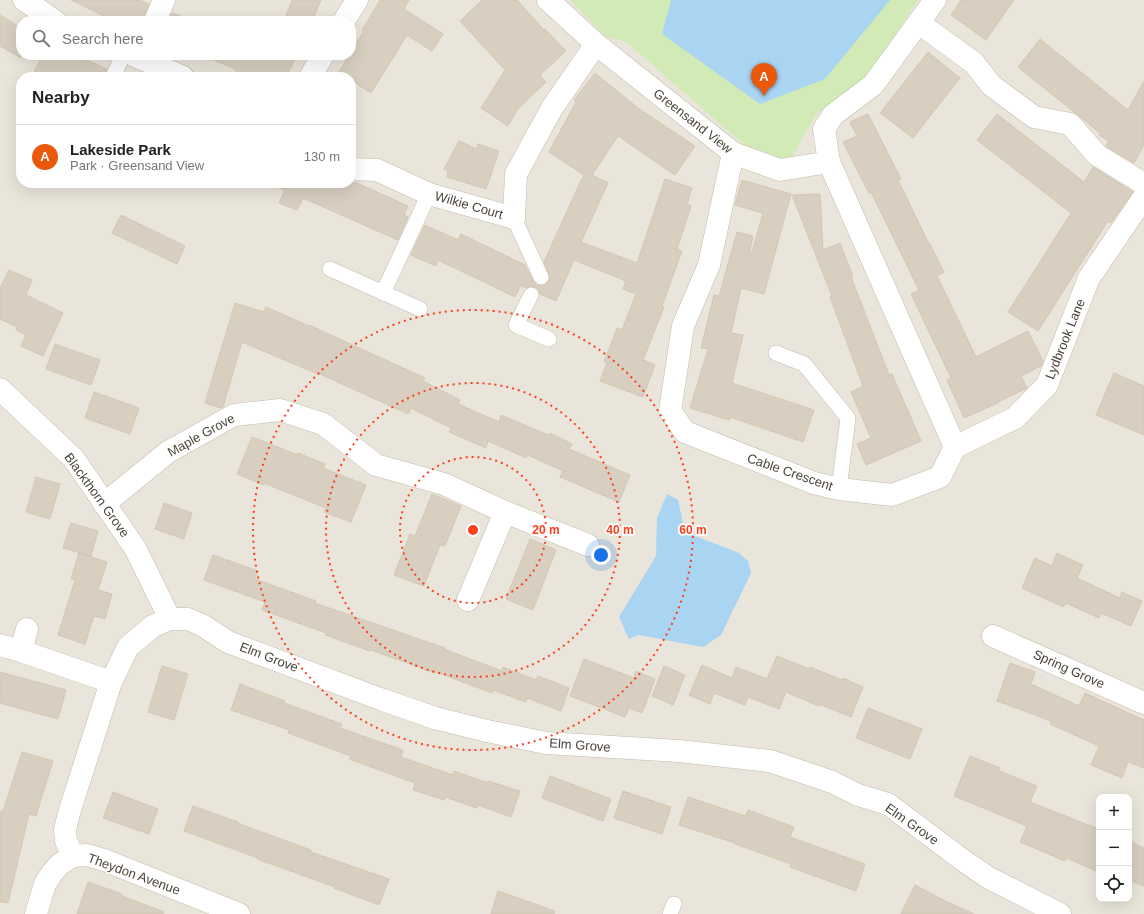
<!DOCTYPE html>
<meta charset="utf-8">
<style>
body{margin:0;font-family:Helvetica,sans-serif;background:#f6f6f6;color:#222}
.controls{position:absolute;right:12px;bottom:12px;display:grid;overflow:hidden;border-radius:8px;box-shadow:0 4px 16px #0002}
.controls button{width:36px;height:36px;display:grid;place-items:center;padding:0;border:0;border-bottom:1px solid #e0e0e0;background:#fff;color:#222;font:20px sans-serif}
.you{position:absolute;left:601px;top:555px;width:14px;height:14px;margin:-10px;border:3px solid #fff;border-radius:50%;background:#1a73e8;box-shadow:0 0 0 6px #1a73e833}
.badge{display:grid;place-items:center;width:26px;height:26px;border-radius:50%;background:#ea580c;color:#fff;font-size:13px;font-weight:700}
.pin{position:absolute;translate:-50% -33px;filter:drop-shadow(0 1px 2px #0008)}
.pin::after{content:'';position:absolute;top:21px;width:14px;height:12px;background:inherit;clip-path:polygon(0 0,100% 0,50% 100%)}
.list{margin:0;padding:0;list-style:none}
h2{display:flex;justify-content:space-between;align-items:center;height:52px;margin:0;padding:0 16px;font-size:17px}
h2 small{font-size:13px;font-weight:400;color:#767676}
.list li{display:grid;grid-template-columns:26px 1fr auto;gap:12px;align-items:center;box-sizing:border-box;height:64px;padding:0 16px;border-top:1px solid #e0e0e0}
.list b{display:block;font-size:15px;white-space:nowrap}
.list p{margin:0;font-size:13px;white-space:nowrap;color:#767676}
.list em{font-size:13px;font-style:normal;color:#767676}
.icon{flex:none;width:22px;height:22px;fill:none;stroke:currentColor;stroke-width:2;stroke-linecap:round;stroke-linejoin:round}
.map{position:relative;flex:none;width:1144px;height:914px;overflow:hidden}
.search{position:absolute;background:#fff;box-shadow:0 4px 16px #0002;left:16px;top:16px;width:340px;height:44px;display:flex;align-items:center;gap:10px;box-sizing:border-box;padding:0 14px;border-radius:16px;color:#767676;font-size:15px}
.panel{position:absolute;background:#fff;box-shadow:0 4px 16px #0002;left:16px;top:72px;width:340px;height:116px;border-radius:16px}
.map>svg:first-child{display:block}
</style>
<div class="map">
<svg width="1144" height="914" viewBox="0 0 1144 914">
<rect width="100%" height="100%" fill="#f6f3ec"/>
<path fill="#eae5da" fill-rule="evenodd" d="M0,0h1144v914h-1144zM21,21h330v34h-330zM21,77h330v106h-330zM1099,797h30v102h-30z"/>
<path fill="#d2eab5" d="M570,0h348l-52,78 -50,36 -25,45 -28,2 -138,-120 -19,-4z"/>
<g fill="#a9d4f2">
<path d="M671,0h219l-65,79 -65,25 -98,-70z"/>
<path d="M667,494l11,6 7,32 54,21 9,8 3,12 -30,62 -18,12 -64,-12 -10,4 -10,-22 37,-61 1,-38z"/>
</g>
<g fill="#d8cfc1" stroke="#d3c7b4">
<path d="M71,0h68l10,4 -5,12 -1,5h-29z"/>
<path d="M292,0h29l-9,21h-28z"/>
<path d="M380,0h29l-5,9 39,25 -11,17 -25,-16 -36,58 -20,-13v-3h-5l-7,-5 10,-17h2v-3l13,-21 -2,-1z"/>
<path d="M482,0h35l27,30 1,-1 21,22 -26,24 6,7 -28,27 -10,17 -27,-18 24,-38 -45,-49z"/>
<path d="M961,0h53l-28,40 -35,-25z"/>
<path d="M172,13l22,8h-25z"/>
<path d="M0,15l21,13v30l-21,-12z"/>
<path d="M1040,39l88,71 16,-29v64l-10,18 -28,-17 3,-5 -10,-6 1,-2 -82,-66z"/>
<path d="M928,52l32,26 -47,60 -33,-25z"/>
<path d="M42,55h33l32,14 -3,8h-72z"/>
<path d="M203,55h94l-11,22h-52l3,-7z"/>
<path d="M595,73l43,35 57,38 -20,29 -57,-39 -26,39 16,8 -27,59 56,21 28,-84 27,9 -5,16 4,2 -14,43 5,2 -20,55 2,1 -21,53 12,5 -12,32 -43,-16 7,-18 -3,-1 13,-34 5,2 14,-36 -13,-5 3,-8 -52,-21 -18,41 -16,-7 -1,-4 -4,-3 -4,-1 -5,2 -5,-3 -6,12 -77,-37 -2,6 -25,-11 14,-30 33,15 3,-6 64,31 8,16 3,4 5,1 4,-1 3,-3 2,-4 -1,-4 -5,-12 38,-84h1l1,-3 -35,-23 27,-50 -2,-2z"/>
<path d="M868,114l33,65 -3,1 31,64h1l14,28 -7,4 39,81 52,-26 15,30 -2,5 -20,10 6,12 -29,14v1l-34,15 -17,-38 4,-2 -40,-84 8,-4 -48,-98 -2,1 -26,-51 14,-6 -7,-14z"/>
<path d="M997,114l87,68 9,-15 40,25 -22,31 -3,-2 -70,110 -30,-19 63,-99 -94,-73z"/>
<path d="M459,141l18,8 1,-5 21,7 -13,38 -39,-12 1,-6 -4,-2z"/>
<path d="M742,180l49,14 -27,100 -23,-6 -10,45 12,2 -11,48 82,27 -11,32 -73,-25 -1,3 -39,-12 18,-59 -7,-1 13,-53 5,1 18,-64 16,4 -4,19h2l12,-42 -28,-8z"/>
<path d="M268,183h89l51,23 -4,9 4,2 -10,23 -95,-42 -6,12 -18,-7 6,-13z"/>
<path d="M820,194l3,56 17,-7 13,33 -2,1 38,98 3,-1 29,67 -55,24 -9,-21 14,-6 -20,-46 12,-6 -33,-89 2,-1 -40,-101z"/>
<path d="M121,215l64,31 -8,18 -65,-31z"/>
<path d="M9,270l23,10 -6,15 37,18 -20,43 -22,-10 5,-11 -10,-5 1,-3 -17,-8v-31z"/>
<path d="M235,303l29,9 2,-5 43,19v-1l116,53 -2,3 37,19 -2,4 41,18 2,-7 47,20 2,-2 22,11 -3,5 61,26 -11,27 -59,-25 3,-6 -35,-16 -2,3 -38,-17 -2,7 -37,-16 2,-4 -40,-20 -3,6 -88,-40v1l-78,-33 -19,65 -2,1 -16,-5z"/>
<path d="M55,344l45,16 -9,25 -45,-16z"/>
<path d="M1114,373l30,13v49l-48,-20z"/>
<path d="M94,392l45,16 -9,26 -45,-16z"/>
<path d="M252,437l46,18v-2l27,11 -2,4 43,17 -15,37 -27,-10 2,-4 -62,-25v2l-27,-11z"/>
<path d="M36,477l24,7 -10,35 -24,-7z"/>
<path d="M432,494l29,12 -16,40 -5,-1 -16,41 -30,-11 16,-41 5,2z"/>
<path d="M164,503l28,10 -8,26 -29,-10z"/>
<path d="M71,523l27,8 -7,25 -28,-8z"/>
<path d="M530,539l26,11 -23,60 -27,-11z"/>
<path d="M79,553l28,9 -9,28 14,4 -7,25 -11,-3 -9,28 -27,-9 17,-55 -4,-1z"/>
<path d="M1057,553l26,12 -6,13 43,20 2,-6 20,9 -11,25 -30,-13 -2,5 -33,-15 -3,4 -41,-19 13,-30 17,8z"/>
<path d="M213,555l45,16 -3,8 61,22 -1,2 130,45 -1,1 58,22 1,-4 33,13 2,-4 31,12 -8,23 -34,-13 -1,4 -33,-12 -1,3 -56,-21 -1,1 -64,-23 -1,1 -45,-16 1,-2 -64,-23 3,-8 -61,-22z"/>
<path d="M777,656l32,13 1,-2 32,13 1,-2 20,9 -12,30 -32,-13v2l-33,-14 -7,17 -31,-12 -3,8 -31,-12 -4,11 -21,-9 13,-30 30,13 4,-11 31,12z"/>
<path d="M584,659l50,19 2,-7 19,8 -13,34 -13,-5 -4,9 -55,-21z"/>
<path d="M1010,663l25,9 -4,12 48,22 6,-13 59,27v48l-16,-6 -6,16 -31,-13 8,-19 -49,-22 1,-3 -54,-20z"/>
<path d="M162,666l26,8 -14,46 -26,-8z"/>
<path d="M664,666l21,9 -12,30 -21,-9z"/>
<path d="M0,672l66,18 -8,29 -58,-16z"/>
<path d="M240,684l45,17 -1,2 58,21 -2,4 63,22 -2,7 52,18 1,-4 34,12v-2l32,10 -9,26 -33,-12 -1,3 -32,-11 -1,3 -31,-10 2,-7 -66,-24 2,-3 -63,-23 1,-3 -58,-20z"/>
<path d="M868,708l54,21 -12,30 -54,-21z"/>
<path d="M22,752l31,9 -17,55 -7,-2 -21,89 -8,-1v-91h3z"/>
<path d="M970,756l30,12 -1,3 38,15 -7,16 66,26v-1l3,1v44l-33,-14 -1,3 -45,-19 7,-16 -73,-30z"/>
<path d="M550,776l61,23 -8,22 -61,-23z"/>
<path d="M623,791l48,16 -9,27 -48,-16z"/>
<path d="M113,792l45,17 -9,25 -46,-16z"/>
<path d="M688,797l57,19 3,-6 46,17 -4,10 75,27 -9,27 -66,-24 1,-3 -56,-20v-1l-56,-18z"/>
<path d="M193,806l45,16 -1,1 74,27v2l78,27 -10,26 -45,-17 1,-1 -78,-28 1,-1 -74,-27z"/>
<path d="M1129,841l15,7v38l-15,-6z"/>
<path d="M88,882l34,12v2l42,16 -1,2h-86z"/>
<path d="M915,885l28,15 31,14h-73z"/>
<path d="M498,891l57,20 -1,3h-63z"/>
</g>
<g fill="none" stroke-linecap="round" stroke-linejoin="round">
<g stroke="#c2bbae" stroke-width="16">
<g id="lane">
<path d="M113,77l10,-22"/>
<path d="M514,218l27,59"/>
<path d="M330,269l90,40"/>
<path d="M383,293l46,-99"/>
<path d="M531,295l-15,30 33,14"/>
<path d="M776,353l28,11 44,54 -9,71"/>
<path d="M670,914l4,-10"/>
</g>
</g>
<g stroke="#c2bbae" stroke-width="23">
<g id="street">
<path d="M24,0l31,21"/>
<path d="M548,0l48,44 137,109 47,17 49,-8 -5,-33 9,-14 40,-30 62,-85"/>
<path d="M155,21l9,-21"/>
<path d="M344,21l13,-21"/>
<path d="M919,23l55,40 17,22 43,32 36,7 27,31 47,29"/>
<path d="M133,55l50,22"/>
<path d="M310,77l13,-22"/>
<path d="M733,153l-24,112 -26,61 -13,85 15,21 129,51 25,6 53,6 48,-18 15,-30 -126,-285"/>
<path d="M351,169l26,1 52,24 85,24 2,-44 36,-66 44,-64"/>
<path d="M0,389l74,70 61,89 35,71"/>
<path d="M955,447l60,-29 32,-33 42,-107 55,-81"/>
<path d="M104,504l64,-52 66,-37 46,-5 43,14 53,41 68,19 61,28 83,33"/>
<path d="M468,600l37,-88"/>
<path d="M993,636l151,67"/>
<path d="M0,645l21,6 90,31"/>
<path d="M21,651l6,-22"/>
<path d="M73,856l-7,-15 -1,-11 4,-17 42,-131 17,-35 25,-21 17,-7h18l14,6 26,17 155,58 52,18 52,13 59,12 133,8 91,10 62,21 26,13 30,9 76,57 25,17 71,36"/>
<path d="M36,914l9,-30 7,-11 8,-9 13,-8 14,-1 17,5 135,54"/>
</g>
</g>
<use href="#lane" stroke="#fff" stroke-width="15"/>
<use href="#street" stroke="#fff" stroke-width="22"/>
</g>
<g fill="none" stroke="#fc3f1d" stroke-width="2" stroke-dasharray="2 4">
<circle cx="473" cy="530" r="73"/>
<circle cx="473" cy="530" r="147"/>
<circle cx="473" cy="530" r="220"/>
</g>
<g text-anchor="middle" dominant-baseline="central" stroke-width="3.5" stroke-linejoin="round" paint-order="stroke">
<g font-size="13" fill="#4b4439" stroke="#fff">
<text transform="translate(693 121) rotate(38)">Greensand View</text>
<text transform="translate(469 205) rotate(16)">Wilkie Court</text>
<text transform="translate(1065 339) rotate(-68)">Lydbrook Lane</text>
<text transform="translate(201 435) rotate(-29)">Maple Grove</text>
<text transform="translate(790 472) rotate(19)">Cable Crescent</text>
<text transform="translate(97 495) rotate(54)">Blackthorn Grove</text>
<text transform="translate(269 657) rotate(21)">Elm Grove</text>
<text transform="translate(1069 669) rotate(24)">Spring Grove</text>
<text transform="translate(580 745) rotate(4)">Elm Grove</text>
<text transform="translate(912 824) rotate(35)">Elm Grove</text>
<text transform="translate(134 874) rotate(20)">Theydon Avenue</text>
</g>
</g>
<circle cx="473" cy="530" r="6" fill="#fc3f1d" stroke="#fff" stroke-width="2"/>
<g font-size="12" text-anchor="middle" font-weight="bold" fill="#fc3f1d" stroke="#fff" stroke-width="3.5" stroke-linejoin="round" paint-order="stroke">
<text x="546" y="534">20 m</text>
<text x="620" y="534">40 m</text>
<text x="693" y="534">60 m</text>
</g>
</svg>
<div class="controls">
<button>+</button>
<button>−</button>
<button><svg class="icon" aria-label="locate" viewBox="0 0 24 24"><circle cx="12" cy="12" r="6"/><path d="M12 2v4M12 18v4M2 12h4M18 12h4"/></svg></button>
</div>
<div class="you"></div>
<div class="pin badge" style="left:764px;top:96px">A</div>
<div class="search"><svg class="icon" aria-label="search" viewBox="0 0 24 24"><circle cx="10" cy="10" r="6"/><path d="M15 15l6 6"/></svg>Search here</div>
<section class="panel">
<h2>Nearby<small></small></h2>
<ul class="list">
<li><span class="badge">A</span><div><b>Lakeside Park</b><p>Park · Greensand View</p></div><em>130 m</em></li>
</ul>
</section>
</div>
